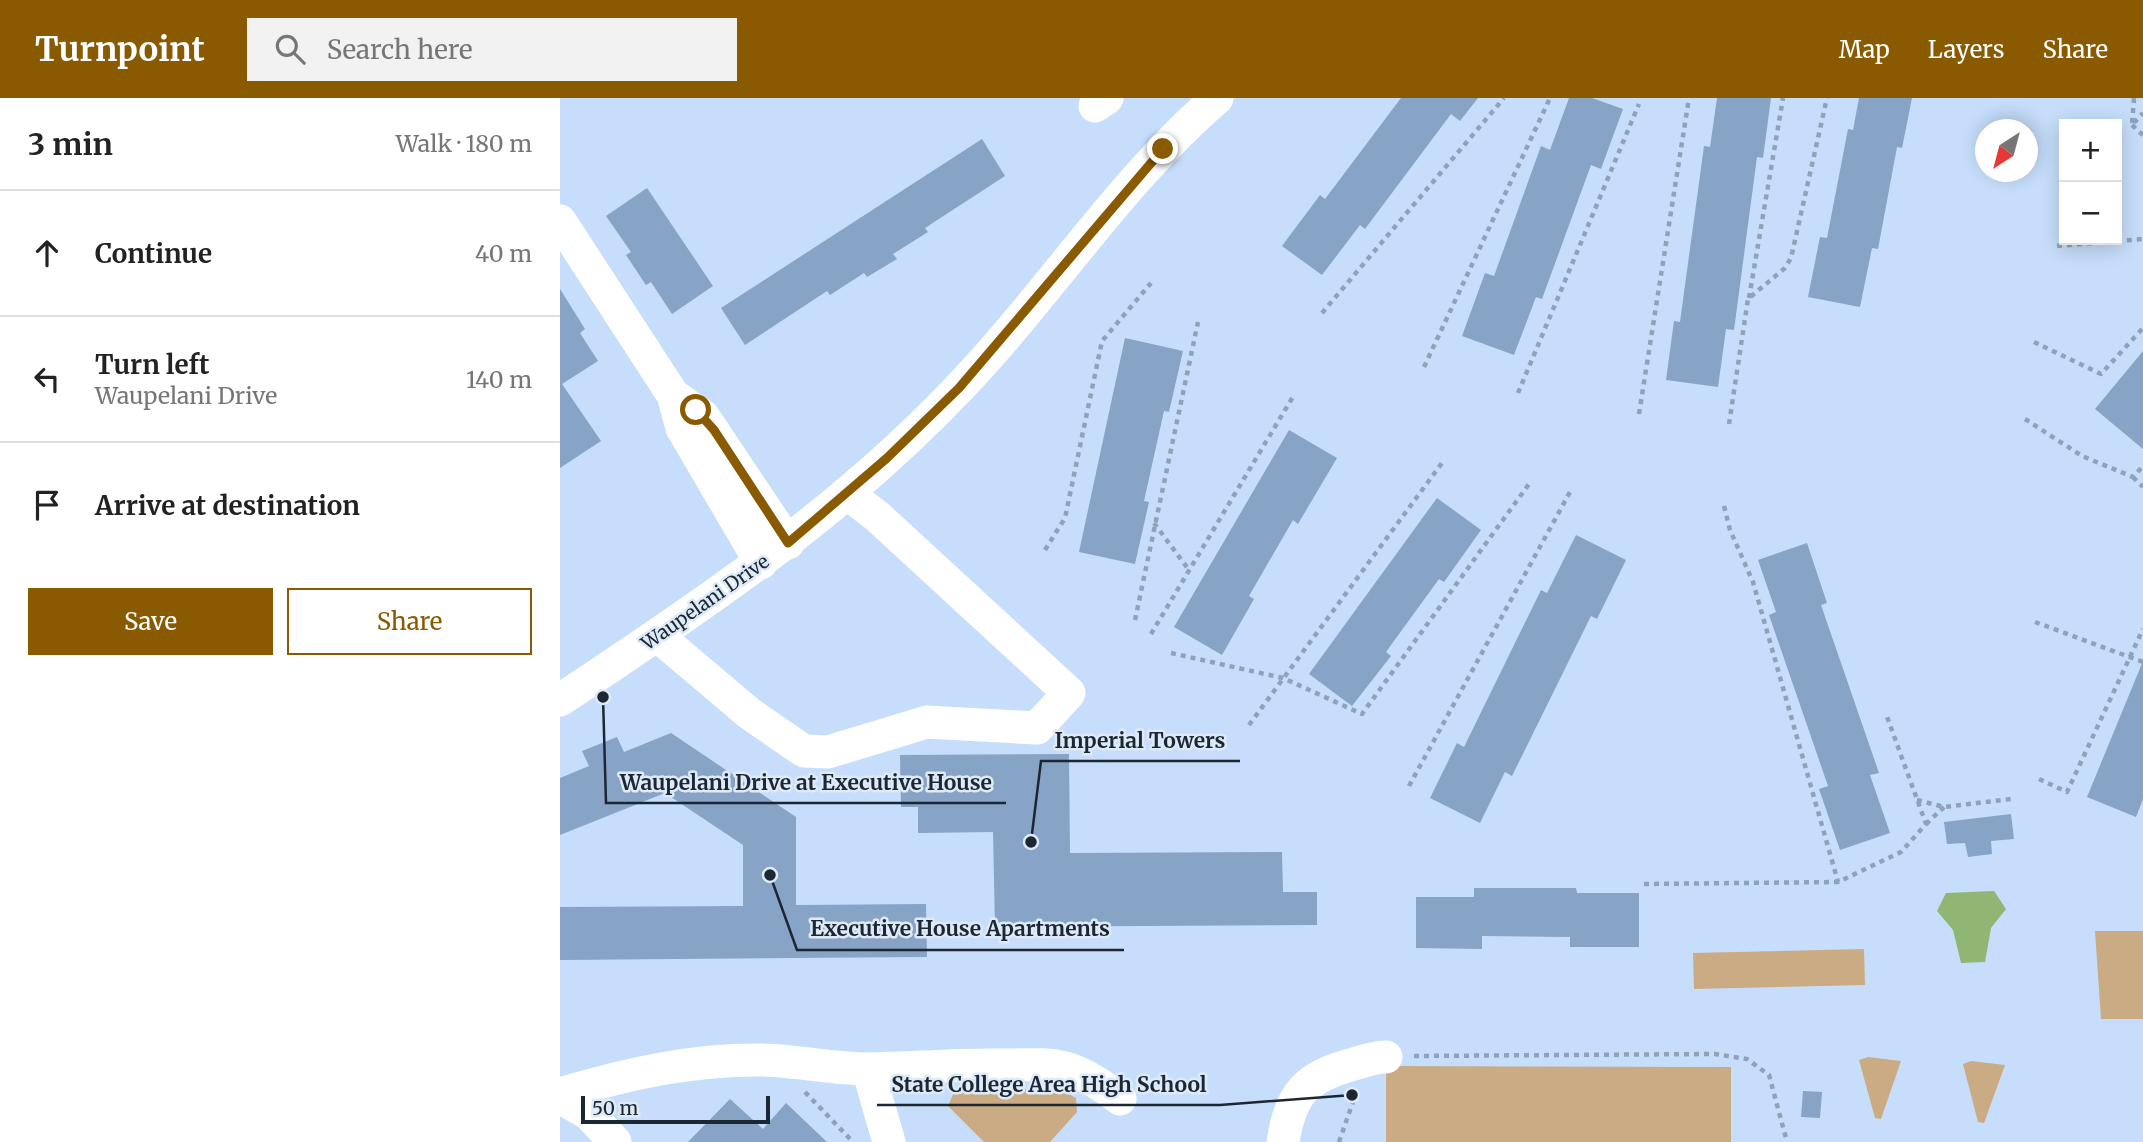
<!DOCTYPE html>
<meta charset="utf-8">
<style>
body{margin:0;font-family:Merriweather,serif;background:#f2f2f2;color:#222}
.controls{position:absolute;right:21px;top:21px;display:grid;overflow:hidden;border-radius:0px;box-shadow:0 4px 18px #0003}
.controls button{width:63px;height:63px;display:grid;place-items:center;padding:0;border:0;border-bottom:2px solid #e0e0e0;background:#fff;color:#222;font:35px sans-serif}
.compass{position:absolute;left:1415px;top:21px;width:63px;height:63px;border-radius:50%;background:#fff;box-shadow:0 4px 18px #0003;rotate:216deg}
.scale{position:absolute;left:21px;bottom:18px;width:189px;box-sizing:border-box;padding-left:7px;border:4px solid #1c2734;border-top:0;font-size:19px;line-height:24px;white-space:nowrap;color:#1c2734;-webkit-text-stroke:5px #deeaf8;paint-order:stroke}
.stop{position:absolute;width:21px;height:21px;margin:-16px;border:5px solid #8a5a00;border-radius:50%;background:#fff}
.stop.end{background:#8a5a00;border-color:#fff;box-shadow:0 2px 7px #0008}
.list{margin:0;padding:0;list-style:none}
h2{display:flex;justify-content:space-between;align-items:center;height:91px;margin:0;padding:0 28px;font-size:30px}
h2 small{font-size:23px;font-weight:400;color:#767676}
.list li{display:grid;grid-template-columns:46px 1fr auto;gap:21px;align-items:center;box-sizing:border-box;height:126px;padding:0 28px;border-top:2px solid #e0e0e0}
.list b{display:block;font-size:26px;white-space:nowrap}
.list p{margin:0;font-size:23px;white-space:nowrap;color:#767676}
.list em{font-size:23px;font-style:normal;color:#767676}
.actions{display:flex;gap:14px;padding:21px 28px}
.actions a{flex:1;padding:16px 0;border:2px solid #8a5a00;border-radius:0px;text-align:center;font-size:24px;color:#8a5a00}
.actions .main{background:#8a5a00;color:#fff}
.icon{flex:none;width:38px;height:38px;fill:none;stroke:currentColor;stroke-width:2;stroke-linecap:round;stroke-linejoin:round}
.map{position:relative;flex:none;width:1583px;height:1044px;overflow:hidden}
header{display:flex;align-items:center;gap:42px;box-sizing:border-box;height:98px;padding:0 35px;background:#8a5a00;color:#fff}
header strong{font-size:33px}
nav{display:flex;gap:38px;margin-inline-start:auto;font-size:24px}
.search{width:490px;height:63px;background:#f2f2f2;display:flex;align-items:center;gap:18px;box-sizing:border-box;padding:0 24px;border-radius:0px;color:#767676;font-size:26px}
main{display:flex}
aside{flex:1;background:#fff}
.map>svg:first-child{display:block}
</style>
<header>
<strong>Turnpoint</strong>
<div class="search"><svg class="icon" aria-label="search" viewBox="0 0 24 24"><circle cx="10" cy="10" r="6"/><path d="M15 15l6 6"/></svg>Search here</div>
<nav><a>Map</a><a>Layers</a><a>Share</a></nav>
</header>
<main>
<aside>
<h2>3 min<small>Walk · 180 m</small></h2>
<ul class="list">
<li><svg class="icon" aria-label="ahead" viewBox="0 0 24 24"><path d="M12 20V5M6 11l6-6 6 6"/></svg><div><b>Continue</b></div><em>40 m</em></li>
<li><svg class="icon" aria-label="left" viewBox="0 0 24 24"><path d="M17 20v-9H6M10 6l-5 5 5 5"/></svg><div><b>Turn left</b><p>Waupelani Drive</p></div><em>140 m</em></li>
<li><svg class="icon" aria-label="arrive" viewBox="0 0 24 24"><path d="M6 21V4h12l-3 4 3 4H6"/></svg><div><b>Arrive at destination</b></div></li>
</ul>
<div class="actions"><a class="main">Save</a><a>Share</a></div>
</aside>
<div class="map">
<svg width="1583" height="1044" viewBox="0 0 1583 1044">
<rect width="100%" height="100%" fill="#c6defb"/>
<g fill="#caab84">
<path d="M1535,833h48v88h-42z"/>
<path d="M1304,851l1,36 -171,4 -1,-36z"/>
<path d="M1308,959l33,4 -20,58 -6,-1 -16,-58z"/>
<path d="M1411,963l34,4 -21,58 -6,-1 -15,-58z"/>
<path d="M826,968l345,1v75h-345z"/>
<path d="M402,989l99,3 15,8 1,14 -27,30h-66l-36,-36 7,-16z"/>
</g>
<path fill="#8fb773" d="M1434,793l12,18 -15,19 -6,34 -24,1 -8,-33 -16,-19 9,-18z"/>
<g fill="#87a3c5">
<path d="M841,0h77l-18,23 -9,-7 -86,115 -5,-4 -38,50 -40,-29 38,-51 5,4z"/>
<path d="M1009,0h23l31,11 -22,60 -10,-4 -49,134 -6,-2 -22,58 -52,-19 23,-63 9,3 47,-130 9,4z"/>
<path d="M1157,0h54l-8,60 -6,-1 -23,173 -8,-1 -8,58 -52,-7 8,-59 6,1 24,-176 6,1z"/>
<path d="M1299,0h53l-10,50 -5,-1 -19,102 -6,-1 -12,59 -52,-10 12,-60 7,1 21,-109 5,1z"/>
<path d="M422,41l23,37 -80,52 3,4 -35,22 4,5 -30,18 -3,-4 -34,22 -3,-4 -82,54 -24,-37z"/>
<path d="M87,90l66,98 -41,28 -21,-32 -5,3 -20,-30 5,-3 -25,-36z"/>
<path d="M0,191l25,40 -5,4 18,28 -36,23 39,57 -41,27z"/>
<path d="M565,240l58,13 -14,61 -5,-1 -20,90 5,1 -14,62 -56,-12z"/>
<path d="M1583,253v98l-48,-40z"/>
<path d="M729,332l48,28 -39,66 -5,-4 -44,76 5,3 -32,56 -48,-28z"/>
<path d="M877,400l44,32 -37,52 -5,-3 -53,73 5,4 -39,50 -43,-32z"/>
<path d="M1016,437l50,25 -29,59 -6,-3 -79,160 -7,-4 -25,51 -50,-25 27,-55 7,4 77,-157 6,3z"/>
<path d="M1247,445l20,60 -6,2 58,168 -9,2 20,58 -50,17 -21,-61 9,-3 -59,-171 7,-3 -18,-52z"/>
<path d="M1583,563v138l-7,18 -49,-20z"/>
<path d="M111,635l125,84v88l130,-1 1,53 -367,3v-53l183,-1v-61l-78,-52 -105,42v-57l29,-12 -7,-15 35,-14 7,15z"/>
<path d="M509,656l1,99 212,-1 1,40h34v33l-322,2 -2,-95 -75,1v-26h-17l-1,-52z"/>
<path d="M1451,716l3,25 -23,2 1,13 -24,3 -3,-14 -18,1 -3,-22z"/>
<path d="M914,790h102l1,5h62v54h-69v-10l-88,-1v13l-66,-1v-51h58z"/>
<path d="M1243,993l19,1 -2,26 -19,-1z"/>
<path d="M170,1001l33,30 23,-26 41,39h-139z"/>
</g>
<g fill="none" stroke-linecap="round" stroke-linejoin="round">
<g stroke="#8fa2ba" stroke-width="4.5" stroke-dasharray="5 5" stroke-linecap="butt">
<path d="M1574,0l-2,27 11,-12"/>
<path d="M1572,27l11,10"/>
<path d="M1497,148l86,-7"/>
<path d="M1189,200l34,-200"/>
<path d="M762,215l182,-215"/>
<path d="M1474,244l67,32 42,-46"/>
<path d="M864,269l126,-269"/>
<path d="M958,295l121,-289"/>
<path d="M1079,316l50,-316"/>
<path d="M1465,321l57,37 51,21 10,-11"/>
<path d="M1169,326l19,-125 37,-31 6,-10 36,-160"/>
<path d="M1573,379l10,10"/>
<path d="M1164,408l6,24 23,52 85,300"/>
<path d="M594,425l35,47"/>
<path d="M485,452l20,-32 37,-177 49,-58"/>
<path d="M575,522l63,-298"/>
<path d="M1475,524l108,40"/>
<path d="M591,536l143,-239"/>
<path d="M611,555l112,25 79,36 167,-230"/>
<path d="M689,627l193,-262"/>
<path d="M1479,681l28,13 76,-163"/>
<path d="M849,688l161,-294"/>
<path d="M1357,702l27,7 67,-8"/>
<path d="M1366,726l18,-17"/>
<path d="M1084,786l194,-2 63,-30 25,-28 -40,-110"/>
<path d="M854,958l301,-2 32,5 22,16 18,67"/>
<path d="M245,994l48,50"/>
<path d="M779,1044l17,-49"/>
</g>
<g stroke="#fff" stroke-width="33">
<path d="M535,8l12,-8"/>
<path d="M0,123l113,174 9,33 79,135"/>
<path d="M113,297l30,21 85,127"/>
<path d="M98,538l92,78 54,37 24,1 99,-30 110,6 32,-35 -191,-176 -31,-24"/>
<path d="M0,602c142,-94 282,-188 400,-313 89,-93 159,-204 257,-289"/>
<path d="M308,971l21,73"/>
<path d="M0,996c66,-20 133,-35 203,-34 35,1 70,9 106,9 46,-1 91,-5 138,-4 18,0 40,-2 58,3 21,6 38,18 55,31"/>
<path d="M0,999l29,17 26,28"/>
<path d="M723,1044c8,-50 23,-65 71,-78 10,-3 21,-7 32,-7"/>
</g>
</g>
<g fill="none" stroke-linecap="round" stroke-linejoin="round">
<path stroke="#8a5a00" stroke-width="9" d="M136,312l18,20 74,113 99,-85 72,-70 204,-239"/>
</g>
<g text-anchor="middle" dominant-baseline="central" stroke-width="5" stroke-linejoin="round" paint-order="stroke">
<g font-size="19" fill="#1c2734" stroke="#deeaf8">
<text transform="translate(145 504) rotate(-35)">Waupelani Drive</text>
</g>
</g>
<path fill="none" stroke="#1c2734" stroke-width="2.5" d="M471 744L481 663H680M43 599L46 705H446M210 777L237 852H564M792 997L660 1007H317"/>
<g fill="#1c2734" stroke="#deeaf8" stroke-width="2.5">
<circle cx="471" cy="744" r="7"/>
<circle cx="43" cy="599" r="7"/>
<circle cx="210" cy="777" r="7"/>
<circle cx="792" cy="997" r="7"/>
</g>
<g font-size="21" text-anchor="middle" font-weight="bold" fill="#1c2734" stroke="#deeaf8" stroke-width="5" stroke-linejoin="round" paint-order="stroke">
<text x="580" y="650">Imperial Towers</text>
<text x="246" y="692">Waupelani Drive at Executive House</text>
<text x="400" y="838">Executive House Apartments</text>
<text x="489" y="994">State College Area High School</text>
</g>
</svg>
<div class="controls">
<button>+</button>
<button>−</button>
</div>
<svg class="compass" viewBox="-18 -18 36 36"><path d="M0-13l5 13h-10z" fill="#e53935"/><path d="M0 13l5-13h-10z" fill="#767676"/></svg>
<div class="scale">50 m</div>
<div class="stop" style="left:136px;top:312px"></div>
<div class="stop end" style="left:603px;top:51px"></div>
</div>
</main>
